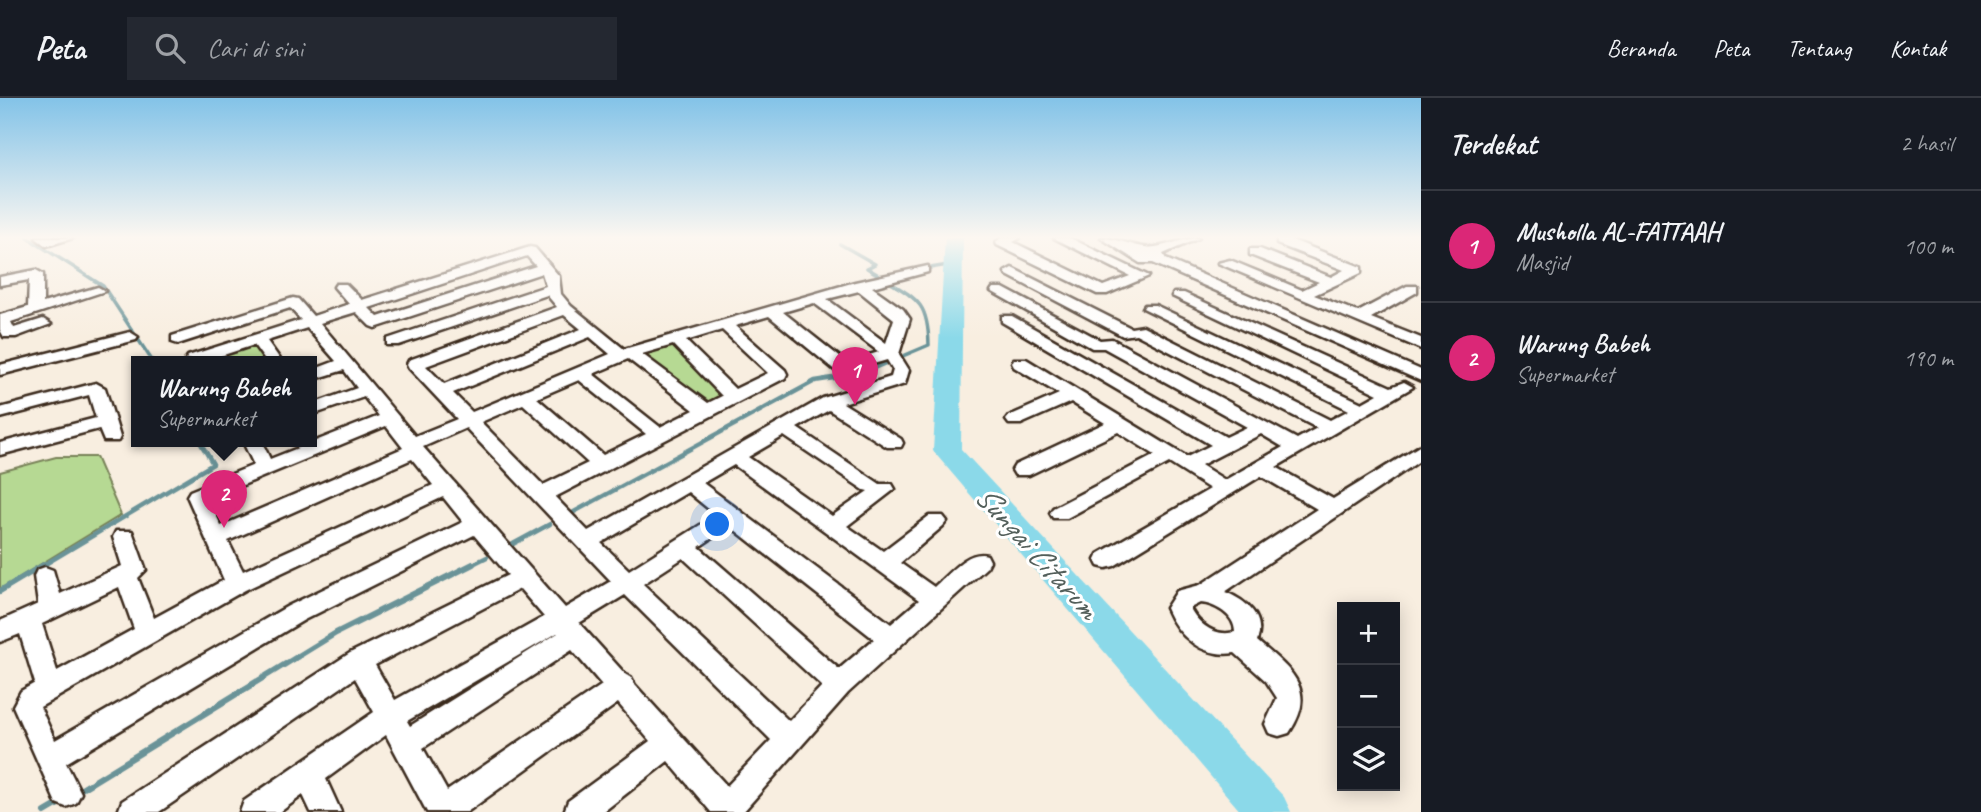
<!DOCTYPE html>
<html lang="id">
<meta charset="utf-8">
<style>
body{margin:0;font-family:Caveat,sans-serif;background:#242831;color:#f1f3f6}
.controls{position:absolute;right:21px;bottom:21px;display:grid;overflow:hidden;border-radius:0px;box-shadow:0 4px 18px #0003}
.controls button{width:63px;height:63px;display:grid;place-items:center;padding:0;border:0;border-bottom:2px solid #363941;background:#171b24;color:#f1f3f6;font:35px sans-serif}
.you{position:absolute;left:718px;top:427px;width:24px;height:24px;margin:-18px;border:5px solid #fff;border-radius:50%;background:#1a73e8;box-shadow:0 0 0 10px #1a73e833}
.badge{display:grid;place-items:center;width:46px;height:46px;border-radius:50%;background:#db2777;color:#fff;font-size:23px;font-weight:700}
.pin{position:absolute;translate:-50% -58px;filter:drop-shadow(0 2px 4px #0008)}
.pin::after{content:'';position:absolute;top:37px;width:24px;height:21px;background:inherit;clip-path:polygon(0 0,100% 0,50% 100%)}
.popup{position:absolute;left:131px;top:258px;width:186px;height:91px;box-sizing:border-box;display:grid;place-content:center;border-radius:0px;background:#171b24;filter:drop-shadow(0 2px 5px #0005);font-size:23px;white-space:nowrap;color:#9ea1a6}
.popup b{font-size:26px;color:#f1f3f6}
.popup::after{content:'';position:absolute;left:50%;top:100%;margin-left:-14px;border:14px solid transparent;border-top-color:#171b24}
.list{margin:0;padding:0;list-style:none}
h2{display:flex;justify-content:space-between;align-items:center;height:91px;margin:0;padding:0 28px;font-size:30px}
h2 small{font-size:23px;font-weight:400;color:#9ea1a6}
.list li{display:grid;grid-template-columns:46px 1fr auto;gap:21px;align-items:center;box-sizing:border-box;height:112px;padding:0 28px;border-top:2px solid #363941}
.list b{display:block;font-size:26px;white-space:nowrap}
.list p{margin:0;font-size:23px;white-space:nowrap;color:#9ea1a6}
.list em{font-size:23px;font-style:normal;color:#9ea1a6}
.icon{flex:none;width:38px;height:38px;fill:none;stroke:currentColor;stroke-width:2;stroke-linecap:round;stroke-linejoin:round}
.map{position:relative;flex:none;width:1421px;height:714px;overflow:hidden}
header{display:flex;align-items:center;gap:42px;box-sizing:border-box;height:98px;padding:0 35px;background:#171b24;border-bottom:2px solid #363941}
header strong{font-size:33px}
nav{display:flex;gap:38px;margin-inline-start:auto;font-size:24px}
.search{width:490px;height:63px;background:#242831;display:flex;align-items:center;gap:18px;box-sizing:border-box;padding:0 24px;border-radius:0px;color:#9ea1a6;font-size:26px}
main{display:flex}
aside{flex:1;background:#171b24}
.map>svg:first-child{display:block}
</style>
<header>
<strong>Peta</strong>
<div class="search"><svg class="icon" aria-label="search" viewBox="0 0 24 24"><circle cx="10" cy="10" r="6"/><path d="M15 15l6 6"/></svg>Cari di sini</div>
<nav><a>Beranda</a><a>Peta</a><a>Tentang</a><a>Kontak</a></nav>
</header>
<main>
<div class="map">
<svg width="1421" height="714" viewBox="0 0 1421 714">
<rect width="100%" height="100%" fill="#f8eee0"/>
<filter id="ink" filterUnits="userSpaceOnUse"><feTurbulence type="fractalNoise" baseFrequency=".0143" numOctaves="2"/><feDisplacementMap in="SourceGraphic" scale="14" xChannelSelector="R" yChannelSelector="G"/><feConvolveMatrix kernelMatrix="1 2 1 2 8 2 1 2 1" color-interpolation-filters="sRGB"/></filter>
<g filter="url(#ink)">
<g fill="#b6d993" stroke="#788258" stroke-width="2">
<path d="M676,241l56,57 -26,14 -76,-58z"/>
<path d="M253,243l15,21h-65l-2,-3z"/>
<path d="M56,359h40l25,58 -121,74v-117z"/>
</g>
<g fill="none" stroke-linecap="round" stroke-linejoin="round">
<g stroke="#6b9398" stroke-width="3.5">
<path d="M28,140l75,48 50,76"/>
<path d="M840,146l35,20 -8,4 15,9"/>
<path d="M924,171l30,-5"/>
<path d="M886,182c33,20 42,24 43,65l-26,11"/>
<path d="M824,281l42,-7 21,-9"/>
</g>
<g stroke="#6b9398" stroke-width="4.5">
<path d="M574,414l241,-131 19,-3"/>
<path d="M513,446l37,-20"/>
<path d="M42,468l171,-102 -13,-22"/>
<path d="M469,468l18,-9"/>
</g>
<g stroke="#6b9398" stroke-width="6">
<path d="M0,493l45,-27"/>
<path d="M75,695l261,-160 137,-69"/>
<path d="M45,714l17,-10"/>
</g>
<path fill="#8bd9e9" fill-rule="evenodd" d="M945,140h18l-2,211 323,348 7,15h-50l-308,-361z"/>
<g stroke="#3b2a1e" stroke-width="5">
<g id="minor">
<path d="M36,140h37l-27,8z"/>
<path d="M1001,140h19l-7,4 90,44 27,-10 -76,-38h16l79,38 -42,18h-10l-100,-49 -1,-3z"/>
<path d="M1101,140c19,0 39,12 54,9 16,-2 28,-9 44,-9l-36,16 3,5 255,111v11l-268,-118h-13z"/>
<path d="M1277,140h10l74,29v6l-47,22 44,17 49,-26h10v6l-46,26 50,20v11l-203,-86 12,-3 72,30 17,-8 -69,-27v-6h10l71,28 13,-7 -67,-26z"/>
<path d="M530,149l5,1 24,28 2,18 10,12 53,43 231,-67 73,-16v6l-56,15 31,22 7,10 -11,35 10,16 -4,14 -62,19 58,36 2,4 -2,4h-14l-58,-37 -32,18 83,56h12l3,5 -48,37 36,25 46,-35h14l4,5 -4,5 -43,37 34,24c14,-12 34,-38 53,-32l3,6 -3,6 -139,126 -105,119h-32l-43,-51 -65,51h-39l4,-11 82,-60 -32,-38 -151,109h-40l-41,-77 -60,44 15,33h-30l-8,-17 -23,17h-40l4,-11 130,-89 -19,-34 -196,134h-41l4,-11 228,-148 158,-78 -34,-40 -170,85 -238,143 15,30 -5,10 -10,4 -10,-4 -43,-97 8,-15 14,-8 -15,-49 -20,8v-21l38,-17 -4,-28 3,-6 8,-3 8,3 7,24 62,-28 -9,-29 3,-6h16l14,39 -8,8 16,40 70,-38 -37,-84 3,-5 64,-26 -11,-23h19l8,17 109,-43 -15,-19 -52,18v-11l45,-16 -13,-18 -32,10v-10l24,-9 -29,-33 -40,13 15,21h-16l-12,-17 -52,17 -16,-3 2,-3 113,-36 -11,-12 -112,36 -6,-2v-6l121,-38 5,1 15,17 36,-12 -15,-17 2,-3h10l16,16zM527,158l9,10 -158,51 -9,-9zM542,175l4,13 -159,53v6h12l148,-50 10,12 -148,53 -2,4 2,4 48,51 -42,17 -95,-113 36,-11 14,14 5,2zM859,193l35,28 -8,24 -59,-44zM814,205l65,49 -33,10 -63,-50zM564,217l17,14 -137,55 -18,-18zM769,218l68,56 6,1 44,-13 6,10 -2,7 -68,21 -235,133 -33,-34 230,-119 2,-4 -2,-4 -50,-44zM722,232l46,43 -33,16 -49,-48zM590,239l20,17 -138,58 -19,-19zM673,247l49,51 -14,7 -66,-49zM628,261l66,51 -34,17 -67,-53zM579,282l67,54 -43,21 -66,-57zM523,306l65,59 -45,22 -62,-63zM386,328l17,22 -182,78 -12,-27zM466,330l145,153 -46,27 -142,-161zM784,338l80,54 4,1 -36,25 -84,-59zM412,361l21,26 -190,86 -15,-30zM734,367l185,135 -28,24 -188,-141zM688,394l28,23 -87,55 -28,-27zM443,399l20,25 -175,84 -233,134 -15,-33 205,-117zM730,428l144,113 -35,30 -140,-122zM683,460l139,128 -33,35 -146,-137zM119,489l15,42 -77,42 -15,-47zM520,491l24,28 -149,83 -20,-35zM625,497l146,145 -44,46 -92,-101 -4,-8 -5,-2 -47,-52zM557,535h1l-148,93 -3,-5zM572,552l30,35 -155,106 -24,-43z"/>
<path d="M1012,170l119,60 12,-2 187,94 19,-10 -206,-102 2,-3h10l207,98 16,-9 -206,-98 2,-3h10l207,94 13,-5 9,5 -137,80 57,32 88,-54v15l-196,132c21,8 41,25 32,49 33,28 62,48 32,92l-10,3 -10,-3 -4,-9 12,-26 -11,-17 -31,-28c-32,5 -57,-16 -69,-45l11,-17 23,-6 117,-76 -56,-33 -147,90 -8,2 -8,-2 -3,-6 3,-6 112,-65 -41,-26 -102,55h-14l-3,-5 3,-5 102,-53 -37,-23 -89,43h-14l-3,-5 3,-5 90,-42 -34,-21 -50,22h-12l-3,-4 3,-4 50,-22 -45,-27 -2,-4 2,-4h12l161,98 24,-12 -209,-123v-6h10l214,121 21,-10 -143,-79h-12l-101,-57 2,-3h10l97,52 12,-1 185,100 20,-11 -181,-94 -13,2 -116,-61 -2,-3zM1261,336l22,13 -58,33 -24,-15zM1200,505c15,1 35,12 35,29 -20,5 -36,-7 -45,-24z"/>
<path d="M36,172l7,4v29l55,-16 7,4 -94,31 3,6 29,-9 8,5 -35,13h-12l-4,-7v-15l28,-8 1,-27 -29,5v-8z"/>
<path d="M130,234l8,5 -2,3 -136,35v-10z"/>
<path d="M96,285l9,5 15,49 -2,4h-14l-5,-12 -99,26v-12l96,-25 -7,-23 -89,23v-10z"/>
</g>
</g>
<use href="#minor" fill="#fff" fill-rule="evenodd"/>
</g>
</g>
<linearGradient id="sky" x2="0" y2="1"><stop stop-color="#83c3e8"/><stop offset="0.58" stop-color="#fcf7f1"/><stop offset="1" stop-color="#fcf7f1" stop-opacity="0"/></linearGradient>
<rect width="1421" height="240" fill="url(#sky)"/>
<g text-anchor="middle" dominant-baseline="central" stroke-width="6" stroke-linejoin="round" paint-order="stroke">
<g font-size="32" font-style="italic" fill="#535f5b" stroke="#fff">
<text transform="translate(1037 454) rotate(48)">Sungai Citarum</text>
</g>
</g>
</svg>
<div class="controls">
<button>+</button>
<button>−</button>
<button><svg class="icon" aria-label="layers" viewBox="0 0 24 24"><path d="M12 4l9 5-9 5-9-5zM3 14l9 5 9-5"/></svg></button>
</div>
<div class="you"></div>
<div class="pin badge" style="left:855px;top:307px">1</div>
<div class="pin badge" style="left:224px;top:430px">2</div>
<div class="popup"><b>Warung Babeh</b>Supermarket</div>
</div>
<aside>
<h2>Terdekat<small>2 hasil</small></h2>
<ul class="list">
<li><span class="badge">1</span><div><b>Musholla AL-FATTAAH</b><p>Masjid</p></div><em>100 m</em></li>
<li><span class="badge">2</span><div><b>Warung Babeh</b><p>Supermarket</p></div><em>190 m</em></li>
</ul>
</aside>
</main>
